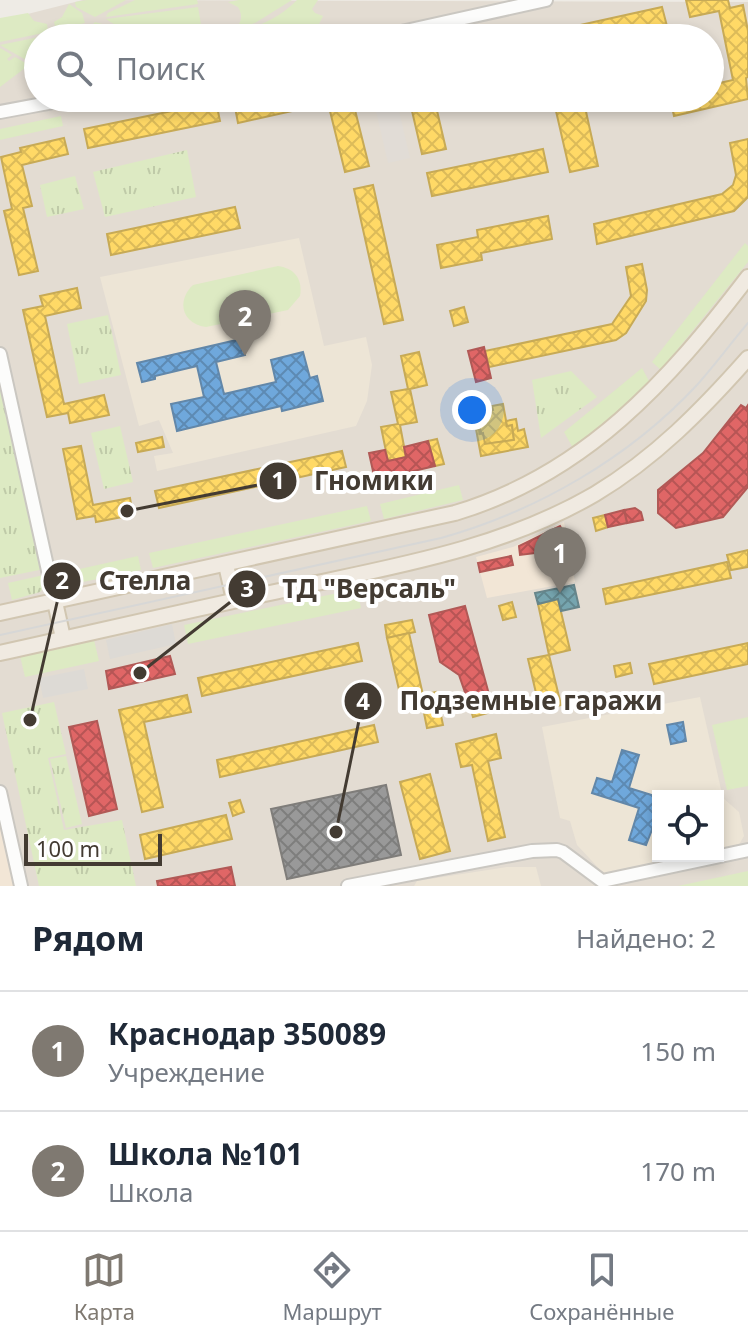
<!DOCTYPE html>
<html lang="ru">
<meta charset="utf-8">
<style>
body{margin:0;font-family:"Noto Sans",sans-serif;background:#f2f2f3;color:#1f2937}
.controls{position:absolute;right:24px;bottom:24px;display:grid;overflow:hidden;border-radius:0px;box-shadow:0 4px 12px #0003}
.controls button{width:72px;height:72px;display:grid;place-items:center;padding:0;border:0;border-bottom:2px solid #e0e1e3;background:#fff;color:#1f2937;font:40px sans-serif}
.scale{position:absolute;left:24px;bottom:20px;width:138px;box-sizing:border-box;padding-left:8px;border:4px solid #433b32;border-top:0;font-size:22px;line-height:28px;white-space:nowrap;color:#433b32;-webkit-text-stroke:6px #fff;paint-order:stroke}
.you{position:absolute;left:472px;top:410px;width:28px;height:28px;margin:-20px;border:6px solid #fff;border-radius:50%;background:#1a73e8;box-shadow:0 0 0 12px #1a73e833}
.badge{display:grid;place-items:center;width:52px;height:52px;border-radius:50%;background:#7f7971;color:#fff;font-size:26px;font-weight:700}
.pin{position:absolute;translate:-50% -66px;filter:drop-shadow(0 2px 4px #0008)}
.pin::after{content:'';position:absolute;top:42px;width:28px;height:24px;background:inherit;clip-path:polygon(0 0,100% 0,50% 100%)}
.list{margin:0;padding:0;list-style:none}
h2{display:flex;justify-content:space-between;align-items:center;height:104px;margin:0;padding:0 32px;font-size:34px}
h2 small{font-size:26px;font-weight:400;color:#747a83}
.list li{display:grid;grid-template-columns:52px 1fr auto;gap:24px;align-items:center;box-sizing:border-box;height:120px;padding:0 32px;border-top:2px solid #e0e1e3}
.list b{display:block;font-size:30px;white-space:nowrap}
.list p{margin:0;font-size:26px;white-space:nowrap;color:#747a83}
.list em{font-size:26px;font-style:normal;color:#747a83}
.icon{flex:none;width:44px;height:44px;fill:none;stroke:currentColor;stroke-width:2;stroke-linecap:round;stroke-linejoin:round}
.map{position:relative;flex:none;width:748px;height:886px;overflow:hidden}
.search{position:absolute;background:#fff;box-shadow:0 4px 12px #0003;left:24px;right:24px;top:24px;height:88px;display:flex;align-items:center;gap:20px;box-sizing:border-box;padding:0 28px;border-radius:44px;color:#747a83;font-size:30px}
.sheet{height:344px;background:#fff}
nav{display:flex;justify-content:space-around;align-items:center;box-sizing:border-box;height:112px;border-top:2px solid #e0e1e3;background:#fff;font-size:22px;color:#747a83}
nav a{display:grid;justify-items:center;gap:4px}
nav .on{color:#7f7971}
.map>svg:first-child{display:block}
</style>
<div class="map">
<svg width="748" height="886" viewBox="0 0 748 886">
<defs>
<pattern id="park-tufts" width="24" height="20" patternUnits="userSpaceOnUse" patternTransform="scale(2)"><rect width="24" height="20" fill="#ddeac3"/><path d="M3 7l-1-3M5 7V3M7 7l1-3M15 17l-1-3M17 17v-4M19 17l1-3" fill="none" stroke="#bfcaa8"/></pattern>
<pattern id="homes-cross-hatch" width="8" height="8" patternUnits="userSpaceOnUse" patternTransform="scale(2)"><rect width="8" height="8" fill="#ffd966"/><path d="M0 0l8 8M0 8l8-8" fill="none" stroke="#dcbb59"/></pattern>
<pattern id="shops-cross-hatch" width="8" height="8" patternUnits="userSpaceOnUse" patternTransform="scale(2)"><rect width="8" height="8" fill="#e06666"/><path d="M0 0l8 8M0 8l8-8" fill="none" stroke="#b75555"/></pattern>
<pattern id="schools-cross-hatch" width="8" height="8" patternUnits="userSpaceOnUse" patternTransform="scale(2)"><rect width="8" height="8" fill="#6fa8dc"/><path d="M0 0l8 8M0 8l8-8" fill="none" stroke="#5d8ab3"/></pattern>
<pattern id="public-cross-hatch" width="8" height="8" patternUnits="userSpaceOnUse" patternTransform="scale(2)"><rect width="8" height="8" fill="#76a5af"/><path d="M0 0l8 8M0 8l8-8" fill="none" stroke="#62888f"/></pattern>
<pattern id="industry-cross-hatch" width="8" height="8" patternUnits="userSpaceOnUse" patternTransform="scale(2)"><rect width="8" height="8" fill="#999"/><path d="M0 0l8 8M0 8l8-8" fill="none" stroke="#7e7e7d"/></pattern>
</defs>
<rect width="100%" height="100%" fill="#eeebe5"/>
<path fill="#e3dcd2" fill-rule="evenodd" d="M83,0l665,2v884h-748v-865zM38,38h672v60h-672zM658,796h60v60h-60z"/>
<g fill="#f2e6d6">
<path d="M564,522l11,60 -88,16 -11,-41 37,-10z"/>
<path d="M0,828l14,58h-14z"/>
</g>
<path fill="#e1dcd6" d="M373,98h23l14,60 -22,5z"/>
<g fill="#ede5d6">
<path d="M299,238l25,108 42,-9 6,28 -5,36 -11,25 -199,45 -3,-15 19,-3 -14,-33 -20,6 -39,-149z"/>
<path d="M700,697l23,101 16,14 5,24 -7,12 -19,4v-56h-60v60h39l-93,18 -27,-29 -7,-24 -10,-3 -18,-91z"/>
<path d="M507,867h29l5,19h-127l3,-5z"/>
</g>
<g fill="#ddeac3">
<path d="M87,0h39l-31,17 -19,-10 -1,-5z"/>
<path d="M135,0h62l1,4 -92,13 2,-4z"/>
<path d="M239,0h53l-37,23 -24,7c10,-4 13,-13 7,-23l-10,-5z"/>
<path d="M297,0h21l-6,9 3,4 8,3 -4,8 -66,14h-41c30,-5 63,-15 85,-38z"/>
<path d="M69,4l13,9 3,10 -29,7 -2,-8 8,-5z"/>
<path d="M198,7l5,29c-31,1 -71,2 -97,-17z"/>
<path d="M28,13l6,8 13,3 1,8 -48,10v-24z"/>
<path d="M95,22l57,16h-38l-2,-6 -18,4 -5,-8z"/>
<path d="M49,35v3h-11v22l-5,4 -33,-19z"/>
<path d="M0,48l12,7 -5,4 2,2 6,-4 14,8 -29,22z"/>
<path d="M61,116l2,10 -63,14v-11z"/>
<path d="M745,243l3,3v16l-87,108 -9,-8z"/>
<path d="M278,266c17,2 25,14 22,30l-12,14 -82,17c-24,-3 -30,-26 -13,-42z"/>
<path d="M642,368l7,13 -31,30 -45,37 -9,-16z"/>
<path d="M459,485l4,15 -79,19 -4,-15z"/>
<path d="M367,506l4,15 -218,47 -4,-15z"/>
<path d="M138,556l3,14 -63,13 -3,-13z"/>
<path d="M357,589l4,19 -173,36 -4,-19z"/>
<path d="M94,640l5,21 -74,16 -5,-21z"/>
<path d="M748,717v69l-21,4 -15,-65z"/>
</g>
<g fill="url(#park-tufts)">
<path d="M187,150l9,47 -91,20 -12,-45z"/>
<path d="M75,176l9,33 -37,8 -7,-32z"/>
<path d="M108,315l13,60 -42,9 -12,-60z"/>
<path d="M571,371l26,26 -56,41 -9,-58z"/>
<path d="M0,374l44,195 -44,9z"/>
<path d="M120,426l13,56 -29,7 -13,-56z"/>
<path d="M44,575l2,10 -6,7 -28,8 -4,-17z"/>
<path d="M54,702l12,52 -18,4 16,72 58,-10 14,66h-97l-37,-173z"/>
<path d="M66,756l16,68 -16,4 -16,-69z"/>
<path d="M748,871v15h-70z"/>
</g>
<g fill="#dddad5">
<path d="M172,624l4,20 -66,15 -4,-19z"/>
<path d="M84,669l4,20 -45,9 -4,-20z"/>
</g>
<g fill="url(#homes-cross-hatch)" stroke="#c7aa56" stroke-width="2">
<path d="M686,0h42l2,8 13,-3 5,26v46l-2,1 2,21 -74,17 -4,-18h40v-13l23,-5 -14,-69 -29,6z"/>
<path d="M662,7l6,23 -36,8h-77l-2,-7z"/>
<path d="M254,98h98l17,68 -24,6 -17,-69 -90,20 -4,-21z"/>
<path d="M409,98h25l12,51 -24,5z"/>
<path d="M553,98h30l15,68 -28,6z"/>
<path d="M216,102l4,19 -132,27 -4,-19z"/>
<path d="M64,138l4,16 -46,11 10,41 -9,2 15,63 -19,4 -15,-64 8,-2 -11,-52 20,-5 -1,-4z"/>
<path d="M748,139v58l-14,14 -137,33 -3,-20 128,-30 11,-9 3,-10 -6,-32z"/>
<path d="M543,149l5,23 -116,24 -5,-23z"/>
<path d="M373,185l30,135 -19,4 -30,-135z"/>
<path d="M235,207l5,21 -129,27 -4,-21z"/>
<path d="M548,216l4,23 -71,14 1,7 -41,8 -4,-23 41,-8 -1,-7z"/>
<path d="M642,264l5,26 -1,11 -20,32 -10,7 -127,27 -4,-16 127,-27 19,-28 -5,-29z"/>
<path d="M77,288l4,20 -36,8 19,88 40,-9 5,20 -39,8 -2,-10 -21,4 -24,-107 20,-4 -3,-10z"/>
<path d="M464,307l4,15 -14,4 -4,-15z"/>
<path d="M419,352l8,33 -17,4 7,33 -17,3 6,32 -18,4 -7,-34 17,-3 -7,-32 17,-3 -7,-33z"/>
<path d="M503,404l4,22 5,-1 2,15 -29,4 -7,-21h4l-1,-6 7,-1 -1,-5 6,-1 -1,-4z"/>
<path d="M516,419l2,12 6,-2 4,18 -47,9 -5,-27h3l1,5 3,-1 2,11 29,-4 -2,-15 -5,1 -1,-5z"/>
<path d="M162,437l2,10 -26,5 -2,-9z"/>
<path d="M437,439l7,25 -9,2 -7,-25z"/>
<path d="M81,446l12,59 37,-7 3,17 -37,7 -1,-6 -18,3 -14,-70z"/>
<path d="M342,451l4,16 -187,41 -4,-17z"/>
<path d="M605,515l3,12 -12,4 -3,-13z"/>
<path d="M748,550v17l-17,3 -4,-15z"/>
<path d="M727,562l4,16 -125,26 -3,-15z"/>
<path d="M558,599l12,51 -21,5 -11,-51z"/>
<path d="M512,602l4,15 -13,3 -4,-14z"/>
<path d="M412,620l3,12 -28,6 -2,-13z"/>
<path d="M409,633l14,62 13,-3 7,33 -16,3 -5,-25 -19,4 -16,-69z"/>
<path d="M358,643l4,18 -160,35 -4,-18z"/>
<path d="M748,643v21l-94,20 -5,-20z"/>
<path d="M549,655l12,50 -21,5 -12,-51z"/>
<path d="M630,663l2,10 -16,4 -2,-11z"/>
<path d="M187,695l4,17 -47,10 19,85 -21,5 -23,-102z"/>
<path d="M493,702l2,9 -22,6 -3,-10z"/>
<path d="M374,725l4,17 -158,35 -3,-17z"/>
<path d="M496,734l5,24 -13,3 17,76 -17,4 -16,-76 -11,2 -5,-23z"/>
<path d="M430,774l20,77 -30,8 -20,-77z"/>
<path d="M240,800l4,12 -11,4 -4,-13z"/>
<path d="M226,815l6,24 -87,20 -5,-24z"/>
</g>
<g fill="url(#shops-cross-hatch)" stroke="#b15956" stroke-width="2">
<path d="M484,347l7,31 -15,4 -8,-31z"/>
<path d="M741,405l5,3 2,-3v82l-25,30 -47,11 -18,-15v-23l45,-37z"/>
<path d="M428,441l7,25 -60,14 -6,-27 16,-3 3,11 18,-4 -2,-10z"/>
<path d="M635,508l6,4 2,8 -16,3 -3,-13z"/>
<path d="M624,510l3,13 -19,4 -3,-12z"/>
<path d="M560,526l6,12 -1,4 -22,10 -23,3 -1,-9z"/>
<path d="M511,556l2,9 -33,7 -2,-9z"/>
<path d="M465,606l25,92 -21,6 -10,-29 -19,-13 -11,-47z"/>
<path d="M170,656l5,18 -66,15 -3,-18z"/>
<path d="M97,721l20,88 -28,7 -20,-89z"/>
<path d="M231,867l4,19h-77l-1,-5z"/>
</g>
<g fill="url(#schools-cross-hatch)" stroke="#6287a9" stroke-width="2">
<path d="M241,339l4,16 -29,7 8,32 52,-12 -5,-22 32,-8 7,26 7,-2 6,25 -41,10 -1,-5 -104,25 -6,-27 33,-7 -7,-31 -42,10v3l-13,3 -5,-19z"/>
<path d="M683,722l3,19 -15,3 -4,-19z"/>
<path d="M622,750l17,5 -10,33 29,9v17l-12,31 -17,-5 10,-32 -47,-15 5,-15 15,4z"/>
</g>
<path fill="url(#public-cross-hatch)" stroke="#67858a" stroke-width="2" d="M574,585l5,22 -18,4 -3,-12 -20,5 -3,-11z"/>
<path fill="url(#industry-cross-hatch)" stroke="#7f7d7a" stroke-width="2" d="M386,785l15,70 -114,24 -16,-70z"/>
<g fill="none" stroke-linecap="round" stroke-linejoin="round">
<g stroke="#cac7c1" stroke-width="16">
<g id="minor">
<path d="M374,38l172,-38"/>
<path d="M0,112l75,-14"/>
<path d="M0,354l55,248"/>
<path d="M0,792l21,94"/>
<path d="M348,886l184,-35 25,-1 6,2 39,29 146,-31"/>
</g>
</g>
<g stroke="#d1c6b1" stroke-width="18">
<g id="major">
<path d="M226,565l8,35"/>
<path d="M55,602l8,36"/>
<path d="M0,613l455,-100c130,-39 213,-131 293,-236"/>
<path d="M0,653c95,-21 189,-43 284,-63 106,-23 215,-40 311,-96 60,-36 107,-84 153,-136"/>
</g>
</g>
<use href="#minor" stroke="#fcfcfb" stroke-width="12"/>
<use href="#major" stroke="#f0eae1" stroke-width="14"/>
<path stroke="#d7d7d6" stroke-width="2" d="M0,635l441,-97c96,-27 188,-80 256,-153 18,-20 34,-42 51,-62"/>
</g>
<path fill="none" stroke="#433b32" stroke-width="3" d="M127 511L278 481M30 720L62 581M140 673L247 589M336 832L363 701"/>
<g fill="#433b32" stroke="#fff" stroke-width="3">
<circle cx="127" cy="511" r="8"/>
<circle cx="30" cy="720" r="8"/>
<circle cx="140" cy="673" r="8"/>
<circle cx="336" cy="832" r="8"/>
<circle cx="278" cy="481" r="20"/>
<circle cx="62" cy="581" r="20"/>
<circle cx="247" cy="589" r="20"/>
<circle cx="363" cy="701" r="20"/>
</g>
<g font-size="24" text-anchor="middle" font-weight="bold" fill="#fff">
<text x="278" y="489">1</text>
<text x="62" y="589">2</text>
<text x="247" y="597">3</text>
<text x="363" y="710">4</text>
</g>
<g font-size="26" text-anchor="middle" font-weight="bold" fill="#433b32" stroke="#fff" stroke-width="8" stroke-linejoin="round" paint-order="stroke">
<text x="374" y="490">Гномики</text>
<text x="145" y="590">Стелла</text>
<text x="369" y="598">ТД "Версаль"</text>
<text x="531" y="710">Подземные гаражи</text>
</g>
</svg>
<div class="controls">
<button><svg class="icon" aria-label="locate" viewBox="0 0 24 24"><circle cx="12" cy="12" r="6"/><path d="M12 2v4M12 18v4M2 12h4M18 12h4"/></svg></button>
</div>
<div class="scale">100 m</div>
<div class="you"></div>
<div class="pin badge" style="left:560px;top:593px">1</div>
<div class="pin badge" style="left:245px;top:356px">2</div>
<div class="search"><svg class="icon" aria-label="search" viewBox="0 0 24 24"><circle cx="10" cy="10" r="6"/><path d="M15 15l6 6"/></svg>Поиск</div>
</div>
<section class="sheet">
<h2>Рядом<small>Найдено: 2</small></h2>
<ul class="list">
<li><span class="badge">1</span><div><b>Краснодар 350089</b><p>Учреждение</p></div><em>150 m</em></li>
<li><span class="badge">2</span><div><b>Школа №101</b><p>Школа</p></div><em>170 m</em></li>
</ul>
</section>
<nav>
<a class="on"><svg class="icon" aria-label="map" viewBox="0 0 24 24"><path d="M3 6l6-2 6 2 6-2v14l-6 2-6-2-6 2zM9 4v14M15 6v14"/></svg>Карта</a>
<a><svg class="icon" aria-label="directions" viewBox="0 0 24 24"><path d="M12 3l9 9-9 9-9-9zM9 14v-3h6M13 9l2 2-2 2"/></svg>Маршрут</a>
<a><svg class="icon" aria-label="saved" viewBox="0 0 24 24"><path d="M7 4h10v16l-5-4-5 4z"/></svg>Сохранённые</a>
</nav>
